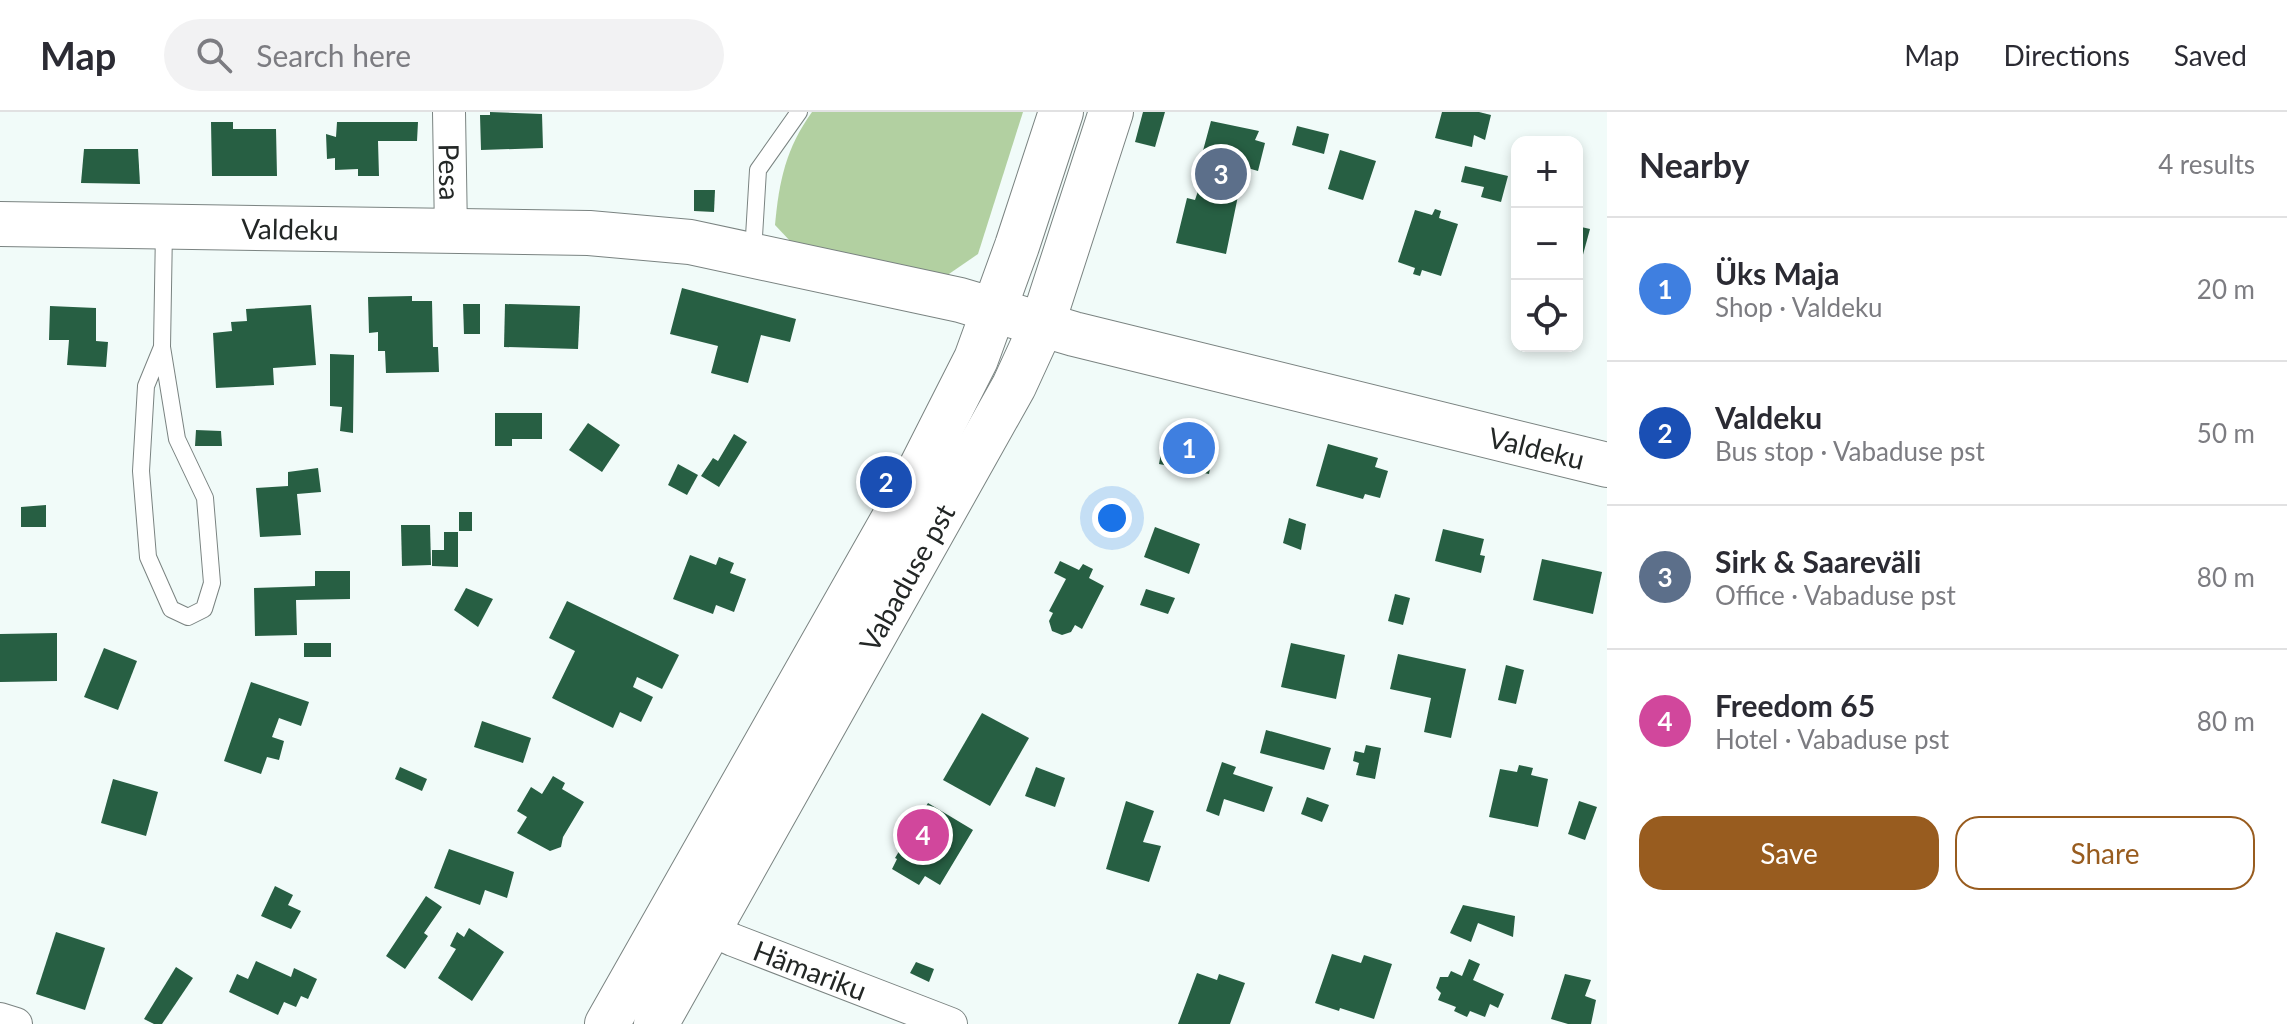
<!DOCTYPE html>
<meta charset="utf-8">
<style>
body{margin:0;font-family:Lato,sans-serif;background:#f2f2f3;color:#2b2b33}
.controls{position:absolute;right:24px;top:24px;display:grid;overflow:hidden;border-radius:16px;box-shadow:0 4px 12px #0003}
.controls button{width:72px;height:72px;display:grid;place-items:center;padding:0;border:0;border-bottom:2px solid #e1e1e2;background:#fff;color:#2b2b33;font:40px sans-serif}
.you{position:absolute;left:1112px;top:406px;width:28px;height:28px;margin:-20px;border:6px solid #fff;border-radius:50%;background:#1a73e8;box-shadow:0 0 0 12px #1a73e833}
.badge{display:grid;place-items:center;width:52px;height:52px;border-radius:50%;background:#985c1f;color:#fff;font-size:26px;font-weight:700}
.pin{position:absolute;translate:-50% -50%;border:4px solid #fff;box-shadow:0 2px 8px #0006}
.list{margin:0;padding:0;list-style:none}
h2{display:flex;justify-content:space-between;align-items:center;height:104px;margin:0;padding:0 32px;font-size:34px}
h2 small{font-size:26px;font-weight:400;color:#7c7c81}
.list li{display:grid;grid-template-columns:52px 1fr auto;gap:24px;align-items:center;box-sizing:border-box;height:144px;padding:0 32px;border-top:2px solid #e1e1e2}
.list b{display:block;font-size:30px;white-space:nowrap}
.list p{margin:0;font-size:26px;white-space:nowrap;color:#7c7c81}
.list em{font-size:26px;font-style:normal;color:#7c7c81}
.actions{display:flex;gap:16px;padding:24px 32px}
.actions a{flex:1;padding:18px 0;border:2px solid #985c1f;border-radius:24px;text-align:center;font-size:28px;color:#985c1f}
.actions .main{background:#985c1f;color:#fff}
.icon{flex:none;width:44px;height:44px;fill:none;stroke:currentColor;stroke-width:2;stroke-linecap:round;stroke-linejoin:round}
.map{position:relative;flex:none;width:1607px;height:912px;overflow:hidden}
header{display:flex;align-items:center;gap:48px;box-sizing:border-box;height:112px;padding:0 40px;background:#fff;border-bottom:2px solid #e1e1e2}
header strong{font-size:38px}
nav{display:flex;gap:44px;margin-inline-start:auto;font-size:28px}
.search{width:560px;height:72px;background:#f2f2f3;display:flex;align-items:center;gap:20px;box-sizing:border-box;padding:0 28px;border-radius:44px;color:#7c7c81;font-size:30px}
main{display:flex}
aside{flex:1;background:#fff}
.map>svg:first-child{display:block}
</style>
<header>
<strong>Map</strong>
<div class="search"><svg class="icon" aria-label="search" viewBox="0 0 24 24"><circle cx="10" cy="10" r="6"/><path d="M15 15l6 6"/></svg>Search here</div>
<nav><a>Map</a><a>Directions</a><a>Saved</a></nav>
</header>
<main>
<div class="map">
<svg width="1607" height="912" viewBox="0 0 1607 912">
<rect width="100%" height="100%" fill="#f1fbf9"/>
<path fill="#b2d0a1" d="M812,0h211l-45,142 -32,22 -155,-34 -16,-17c4,-44 11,-77 37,-113z"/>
<g fill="#275f43">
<path d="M490,0l52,2 1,34 -62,2 -1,-35h10z"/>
<path d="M1143,0h22l-10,35 -20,-5z"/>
<path d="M1442,0h37l12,3 -6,25 -11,-5 -2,12 -37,-9z"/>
<path d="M1211,9l48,10 -4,9 10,3 -7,28 -14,-4 -18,87 -50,-11 11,-45 8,2 14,-42h-8z"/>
<path d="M211,10h22v7h43l1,47h-65z"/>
<path d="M337,10h81l-1,19h-39l1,35h-21v-7l-23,1v-12l-8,1 -1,-25 10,3z"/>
<path d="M1297,14l32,8 -5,20 -32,-9z"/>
<path d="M84,37h54l2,35 -59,-1z"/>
<path d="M1340,38l36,11 -13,39 -35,-11z"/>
<path d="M1465,54l43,10 -7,26 -20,-5 3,-10 -23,-5z"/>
<path d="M694,78h21l-1,22 -20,-1z"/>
<path d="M1435,97l6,2 -2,7 19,6 -17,52 -19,-6 -2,6 -7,-2 2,-6 -17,-6 17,-52 17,5z"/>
<path d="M1577,114l13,3 -9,33 -4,-1z"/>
<path d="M682,176l114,31 -6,23 -29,-7 -13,48 -37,-10 7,-27 -48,-12z"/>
<path d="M412,184v5h20l1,46h5l1,25 -53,1 -1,-22h-7v-19l-9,1 -1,-36z"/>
<path d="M463,192h17v30h-16z"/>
<path d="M505,192l75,2 -2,43 -74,-2z"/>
<path d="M311,193l5,60 -43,3 1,17 -58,3 -3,-55 19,-2 -1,-9 16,-1 -1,-12z"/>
<path d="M50,194l46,2v33l12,1 -2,25 -39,-2 2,-25h-20z"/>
<path d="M330,242l24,1 -1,78 -13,-2 2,-24 -12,-1z"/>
<path d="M495,301h47v26h-30v7h-17z"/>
<path d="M588,311l32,22 -18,27 -33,-22z"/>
<path d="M196,318l25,1 1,15h-27z"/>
<path d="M1184,318l13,3v5l18,3 -6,33 -50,-10 6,-33 18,4z"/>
<path d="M734,322l13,8 -28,45 -18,-11 12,-18 5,3z"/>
<path d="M1328,332l50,14 -3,9 13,4 -8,27 -15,-4 -2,5 -47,-13z"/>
<path d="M678,352l20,11 -11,20 -19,-10z"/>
<path d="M318,356l3,24 -24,2 4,41 -41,2 -4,-49 32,-2v-14z"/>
<path d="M46,393v22h-25v-20z"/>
<rect x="459" y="400" width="13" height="19"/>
<path d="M1289,406l17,6 -5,26 -18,-7z"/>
<path d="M401,413h29l1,40 -29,1z"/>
<path d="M1155,415l45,17 -11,30 -45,-17z"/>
<path d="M1443,417l41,10 -4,16 5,1 -4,17 -46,-12z"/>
<path d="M444,420h14v35l-26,-1v-16h12z"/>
<path d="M690,443l26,10 3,-8 15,6 -4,10 16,6 -12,33 -18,-7 -3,9 -40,-15z"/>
<path d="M1542,447l60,13 -9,42 -60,-14z"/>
<path d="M1060,449l19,9 4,-6 10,5 -4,9 15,8 -22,43 -7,-4 -4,7 -9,3 -10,-4 -3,-10 4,-8 -4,-2 17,-32 -12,-6z"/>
<path d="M315,459h35v28l-54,1 1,35 -42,1 -1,-48 61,-2z"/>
<path d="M466,476l27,11 -15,28 -24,-17z"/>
<path d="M1146,477l29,9 -7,16 -28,-9z"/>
<path d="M1395,482l15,4 -7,27 -15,-4z"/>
<path d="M567,489l112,54 -17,34 -25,-12 -4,10 20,10 -12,25 -21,-10 -7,16 -61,-30 23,-47 -26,-13z"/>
<path d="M57,521v48l-57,1v-48z"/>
<rect x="304" y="531" width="27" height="14"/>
<path d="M1291,531l54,12 -9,44 -55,-12z"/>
<path d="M104,536l33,13 -19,49 -34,-13z"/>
<path d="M1398,542l68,15 -15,69 -27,-6 7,-34 -41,-9z"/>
<path d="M1506,553l18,5 -8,34 -18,-4z"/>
<path d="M251,570l58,20 -8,24 -22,-8 -7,19 12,4 -5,19 -12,-3 -6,17 -37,-13z"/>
<path d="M982,601l47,25 -39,68 -47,-26z"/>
<path d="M482,609l49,17 -8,25 -49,-16z"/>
<path d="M1266,618l65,18 -7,22 -64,-17z"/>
<path d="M1366,633l15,3 -6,31 -19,-4 3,-12 -6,-2 2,-10 9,2z"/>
<path d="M1222,650l14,5 -3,7 40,13 -9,25 -40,-13 -5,17 -13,-5z"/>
<path d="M1519,653l14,3 -2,7 17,4 -10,48 -49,-10 11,-48 17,3z"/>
<path d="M400,655l27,12 -5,12 -27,-12z"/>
<path d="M1036,655l29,11 -10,29 -30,-11z"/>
<path d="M553,664l12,7 -3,6 22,13 -21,35 -2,10 -11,4 -33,-18 10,-16 -10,-6 14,-24 11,7z"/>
<path d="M113,667l45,13 -12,44 -45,-13z"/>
<path d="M1307,685l22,8 -7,17 -21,-8z"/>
<path d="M1126,689l28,10 -11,31 18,4 -12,36 -43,-13z"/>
<path d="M1579,689l18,6 -12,33 -17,-6z"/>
<path d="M928,691l45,27 -33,55 -15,-9 -6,9 -27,-16 5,-10 -2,-1z"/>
<path d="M449,737l65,23 -7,26 -22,-8 -5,15 -46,-17z"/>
<path d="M275,774l18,9 -5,10 13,6 -10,18 -30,-13z"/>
<path d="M426,784l16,11 -18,26 4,3 -23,33 -19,-13z"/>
<path d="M1463,793l52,11 -2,21 -35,-14 -7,19 -21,-9z"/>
<path d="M469,816l35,24 -32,49 -34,-23 18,-29 -6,-3 7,-14 7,5z"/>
<path d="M56,820l49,16 -20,62 -49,-16z"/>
<path d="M1332,842l29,9 3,-8 28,9 -18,55 -34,-11 -1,3 -24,-8z"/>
<path d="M1469,847l11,5 -7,16 31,14 -6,14 -8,-4 -5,13 -15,-6 -3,6 -13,-6 2,-4 -18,-7 3,-7 -5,-5 4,-11h8l3,-6 11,5z"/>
<path d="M256,849l35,16 3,-9 23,11 -9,20 -7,-3 -5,11 -12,-5 -6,13 -49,-23 8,-18 11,5z"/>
<path d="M916,850l18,7 -5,13 -19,-9z"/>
<path d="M176,855l17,11 -31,46h-8l-10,-5z"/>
<path d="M1197,861l20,7 2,-6 26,9 -15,41h-52z"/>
<path d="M1565,862l26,6 -6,16 11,4 -5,24h-23l-17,-5z"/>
</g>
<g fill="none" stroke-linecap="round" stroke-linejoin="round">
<g stroke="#7a8381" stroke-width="18">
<g id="lane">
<path d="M753,141l5,-83 41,-58"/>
<path d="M162,235l15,92 28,59 7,85 -8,26 -16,8 -17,-8 -23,-52 -7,-86 5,-85 16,-39 2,-117"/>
</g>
</g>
<g stroke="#7a8381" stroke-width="34">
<g id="street">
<path id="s1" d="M449,0l2,120"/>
<path id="s2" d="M692,809l41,19 218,84"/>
<path d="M0,907l16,5"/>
</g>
</g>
<g stroke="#7a8381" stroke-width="46">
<g id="secondary">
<path id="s3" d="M0,112l589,9 101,9 270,58 114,34 533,131"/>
</g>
</g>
<g stroke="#7a8381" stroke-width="46">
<g id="highway">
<path d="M607,912l300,-529 69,-136 41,-113 44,-134"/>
<path id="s4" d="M656,912l358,-638 28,-61 69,-213"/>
</g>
</g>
<use href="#lane" stroke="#fff" stroke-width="16"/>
<use href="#street" stroke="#fff" stroke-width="32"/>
<use href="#secondary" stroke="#fff" stroke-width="44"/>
<use href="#highway" stroke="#fff" stroke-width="44"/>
</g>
<g text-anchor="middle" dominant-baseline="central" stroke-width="8" stroke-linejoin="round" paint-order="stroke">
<g font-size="28" fill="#232726" stroke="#fff">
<text stroke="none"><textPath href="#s1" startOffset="60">Pesa</textPath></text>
<text stroke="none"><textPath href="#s3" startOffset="290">Valdeku</textPath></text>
<text stroke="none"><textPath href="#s3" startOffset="1562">Valdeku</textPath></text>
<text stroke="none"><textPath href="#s4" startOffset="512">Vabaduse pst</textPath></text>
<text stroke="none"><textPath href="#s2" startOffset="128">Hämariku</textPath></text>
</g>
</g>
</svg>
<div class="controls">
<button>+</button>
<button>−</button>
<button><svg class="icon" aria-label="locate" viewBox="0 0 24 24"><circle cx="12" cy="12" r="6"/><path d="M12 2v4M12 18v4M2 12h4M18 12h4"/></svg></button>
</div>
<div class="you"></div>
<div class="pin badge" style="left:1189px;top:336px;background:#3f7fe0">1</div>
<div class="pin badge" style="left:886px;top:370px;background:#1a4fb4">2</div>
<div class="pin badge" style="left:1221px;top:62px;background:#5c6f8a">3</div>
<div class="pin badge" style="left:923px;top:723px;background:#d1479c">4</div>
</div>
<aside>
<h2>Nearby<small>4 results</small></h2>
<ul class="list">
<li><span class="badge" style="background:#3f7fe0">1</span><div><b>Üks Maja</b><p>Shop · Valdeku</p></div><em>20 m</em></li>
<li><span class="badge" style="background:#1a4fb4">2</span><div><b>Valdeku</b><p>Bus stop · Vabaduse pst</p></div><em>50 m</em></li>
<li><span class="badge" style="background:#5c6f8a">3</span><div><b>Sirk &amp; Saareväli</b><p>Office · Vabaduse pst</p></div><em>80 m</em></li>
<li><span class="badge" style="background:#d1479c">4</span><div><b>Freedom 65</b><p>Hotel · Vabaduse pst</p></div><em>80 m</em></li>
</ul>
<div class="actions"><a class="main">Save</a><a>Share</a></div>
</aside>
</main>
